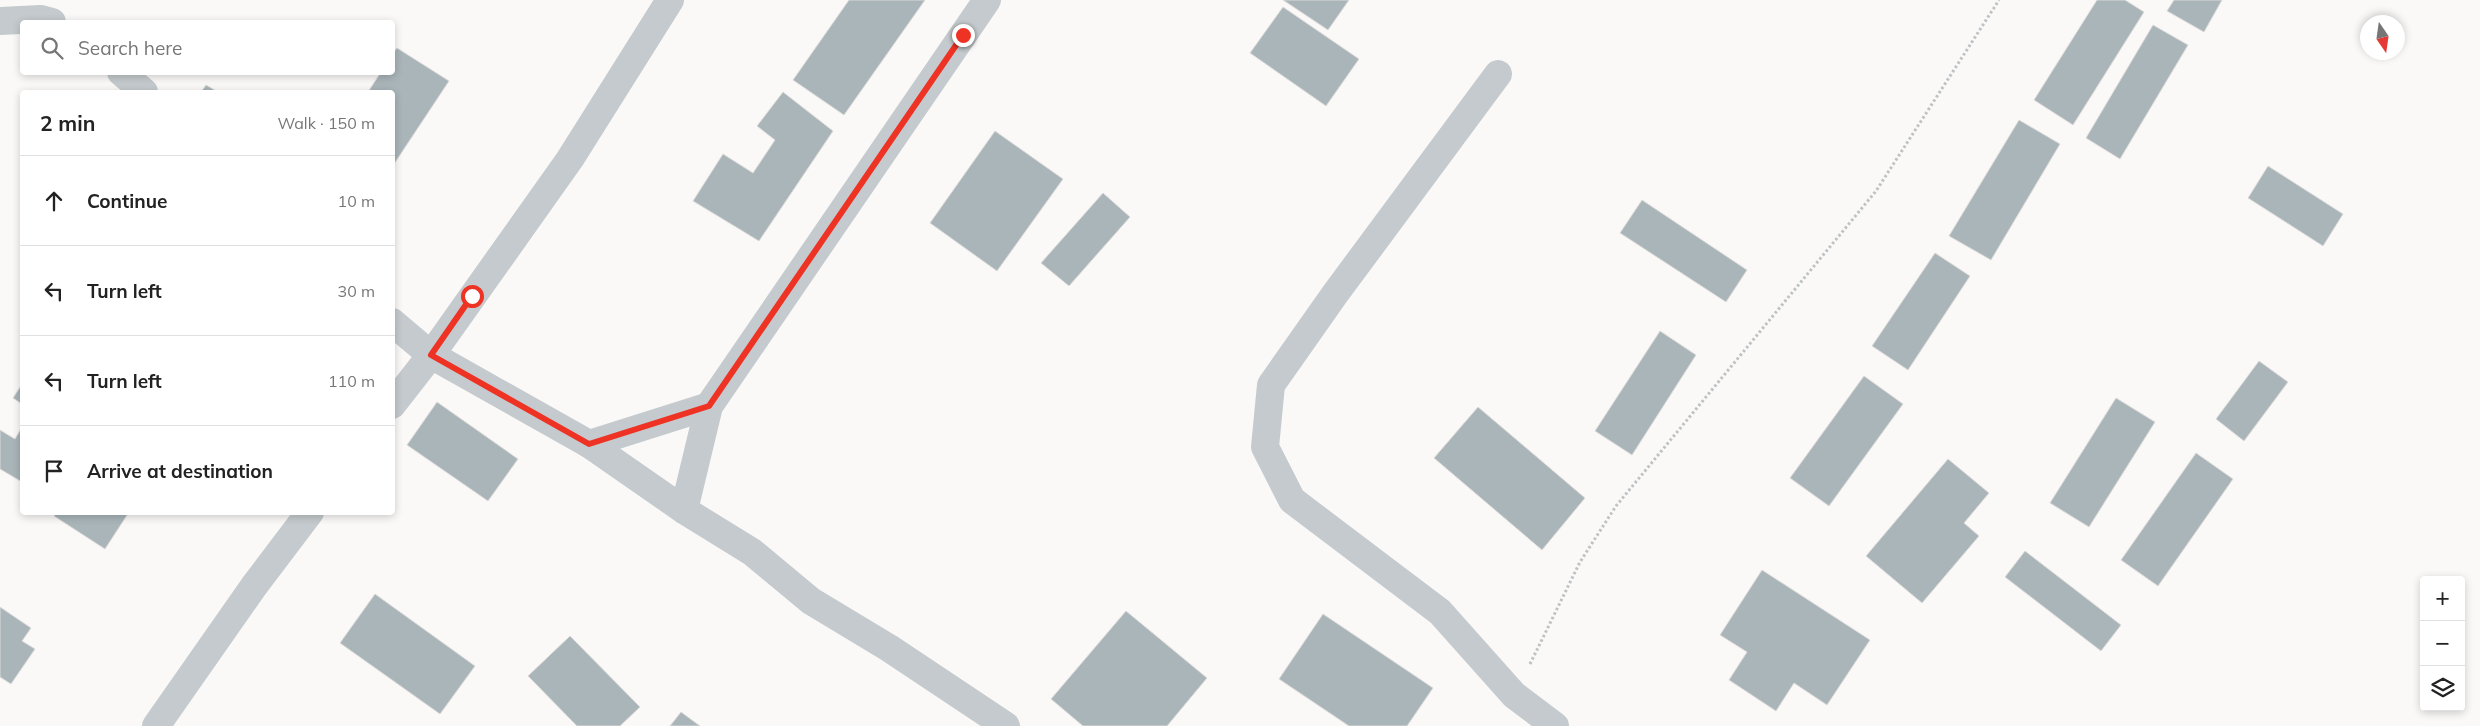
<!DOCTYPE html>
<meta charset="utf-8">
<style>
body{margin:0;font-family:Mulish,sans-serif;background:#f6f6f6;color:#222}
.controls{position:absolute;right:15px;bottom:15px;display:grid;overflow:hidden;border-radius:5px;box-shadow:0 2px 8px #0003}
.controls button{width:45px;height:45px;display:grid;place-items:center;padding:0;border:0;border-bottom:1px solid #e0e0e0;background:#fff;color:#222;font:25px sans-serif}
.compass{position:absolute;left:2360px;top:15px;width:45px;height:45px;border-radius:50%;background:#fff;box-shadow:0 2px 8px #0003;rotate:167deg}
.stop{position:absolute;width:15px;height:15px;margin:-11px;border:4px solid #ee3223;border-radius:50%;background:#fff}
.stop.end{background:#ee3223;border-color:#fff;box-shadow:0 1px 5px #0008}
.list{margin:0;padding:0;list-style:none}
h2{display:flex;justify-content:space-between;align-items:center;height:65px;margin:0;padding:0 20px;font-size:21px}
h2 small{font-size:16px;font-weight:400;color:#767676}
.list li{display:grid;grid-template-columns:32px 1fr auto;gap:15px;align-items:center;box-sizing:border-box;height:90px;padding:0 20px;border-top:1px solid #e0e0e0}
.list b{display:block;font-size:19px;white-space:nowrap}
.list em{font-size:16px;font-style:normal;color:#767676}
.icon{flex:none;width:28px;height:28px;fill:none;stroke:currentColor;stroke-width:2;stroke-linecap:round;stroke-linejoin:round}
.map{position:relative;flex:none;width:2480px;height:726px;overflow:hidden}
.search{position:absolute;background:#fff;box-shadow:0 2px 8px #0003;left:20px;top:20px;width:375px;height:55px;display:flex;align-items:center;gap:12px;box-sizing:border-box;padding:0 18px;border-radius:5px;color:#767676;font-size:19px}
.panel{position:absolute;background:#fff;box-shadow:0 2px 8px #0003;left:20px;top:90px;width:375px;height:425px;border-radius:5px}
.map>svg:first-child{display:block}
</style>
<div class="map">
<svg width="2480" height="726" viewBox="0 0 2480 726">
<rect width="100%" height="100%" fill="#faf9f7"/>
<g fill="#a9b5b9" stroke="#dcdbd9">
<path d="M849,0h76l-81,115 -51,-35z"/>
<path d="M1283,0h66l-21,30z"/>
<path d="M2097,0h28l19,12 -71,113 -39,-25z"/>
<path d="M2174,0h48l-18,32 -37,-21z"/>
<path d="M1283,7l76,52 -33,47 -76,-53z"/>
<path d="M2153,25l35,20 -68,114 -34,-21z"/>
<path d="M397,48l52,33 -57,86v-75h-24l13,-20h11v-18z"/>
<path d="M206,85l12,7h-17z"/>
<path d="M783,92l50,39 -74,110 -66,-40 30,-47 30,19 22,-33 -18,-14z"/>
<path d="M2019,120l41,24 -69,116 -42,-24z"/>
<path d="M995,131l68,48 -66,92 -67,-48z"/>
<path d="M2268,166l75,48 -20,32 -75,-48z"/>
<path d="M1103,193l27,24 -61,69 -28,-23z"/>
<path d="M1642,200l105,70 -21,32 -106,-69z"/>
<path d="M1935,253l35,23 -62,94 -36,-24z"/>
<path d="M1660,331l36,24 -64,100 -37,-24z"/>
<path d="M2259,361l29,21 -44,59 -28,-22z"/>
<path d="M1864,376l39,28 -74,102 -39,-28z"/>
<path d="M22,384v20l-9,-6z"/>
<path d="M2116,398l39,24 -66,105 -39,-24z"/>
<path d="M437,402l81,57 -30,42 -81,-56z"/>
<path d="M1478,407l107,91 -43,52 -108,-92z"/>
<path d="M22,427v55l-22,-13v-39l15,9z"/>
<path d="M2196,453l37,26 -75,107 -37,-26z"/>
<path d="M1948,459l41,34 -25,30 15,13 -57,67 -56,-47z"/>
<path d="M57,512h72l-24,37 -51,-33z"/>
<path d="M2025,551l96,74 -20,26 -96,-74z"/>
<path d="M1762,570l108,70 -43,65 -33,-22 -18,28 -47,-31 18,-28 -27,-17z"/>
<path d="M375,594l100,72 -35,48 -100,-71z"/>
<path d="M0,607l31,21 -9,13 13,8 -24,35 -11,-7z"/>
<path d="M1126,611l81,67 -40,48h-84l-32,-27z"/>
<path d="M1323,614l110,74 -26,38h-58l-70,-47z"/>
<path d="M570,636l70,71 -20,19h-43l-49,-50z"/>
<path d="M681,712l19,14h-30z"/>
</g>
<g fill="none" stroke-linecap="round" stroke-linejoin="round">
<path stroke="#bec2c4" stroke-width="3" stroke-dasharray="2.5 2.5" stroke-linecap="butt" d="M1530,664l50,-102 36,-56 260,-315 123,-191"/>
<g stroke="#c4cacd" stroke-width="28">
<path d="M0,21l41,-2 11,3"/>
<path d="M121,72l23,20"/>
<path d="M1498,74l-163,220 -64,91 -6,62 27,53 148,112 74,83 41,31"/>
<path d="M392,322l39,33 158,89 95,66 68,42 59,49 78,47 117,78"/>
<path d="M392,405l39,-50 139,-196 100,-159"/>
<path d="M589,444l120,-38"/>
<path d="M684,510l25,-104 278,-406"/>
<path d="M156,726l98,-140 56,-74"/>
</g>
</g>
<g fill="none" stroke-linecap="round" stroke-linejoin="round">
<path stroke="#ee3223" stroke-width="6" d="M472,296l-41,59 158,89 120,-38 254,-371"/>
</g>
</svg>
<div class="controls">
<button>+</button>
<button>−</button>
<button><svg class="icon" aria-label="layers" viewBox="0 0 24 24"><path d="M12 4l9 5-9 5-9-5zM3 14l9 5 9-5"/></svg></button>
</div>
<svg class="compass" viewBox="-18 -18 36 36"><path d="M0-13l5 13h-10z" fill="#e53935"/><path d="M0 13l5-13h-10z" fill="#767676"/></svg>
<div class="stop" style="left:472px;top:296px"></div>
<div class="stop end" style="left:963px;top:35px"></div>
<div class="search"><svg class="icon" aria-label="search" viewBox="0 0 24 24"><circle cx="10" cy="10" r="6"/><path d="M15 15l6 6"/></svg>Search here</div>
<section class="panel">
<h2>2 min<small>Walk · 150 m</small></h2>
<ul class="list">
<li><svg class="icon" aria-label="ahead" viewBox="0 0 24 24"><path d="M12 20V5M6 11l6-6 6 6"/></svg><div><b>Continue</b></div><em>10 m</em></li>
<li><svg class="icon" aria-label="left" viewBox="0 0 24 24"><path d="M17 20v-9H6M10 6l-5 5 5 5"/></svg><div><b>Turn left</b></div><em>30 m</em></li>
<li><svg class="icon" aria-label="left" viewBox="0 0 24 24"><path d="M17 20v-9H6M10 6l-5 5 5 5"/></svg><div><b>Turn left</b></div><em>110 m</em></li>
<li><svg class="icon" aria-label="arrive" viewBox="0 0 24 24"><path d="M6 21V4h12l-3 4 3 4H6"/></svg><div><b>Arrive at destination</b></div></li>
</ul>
</section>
</div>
